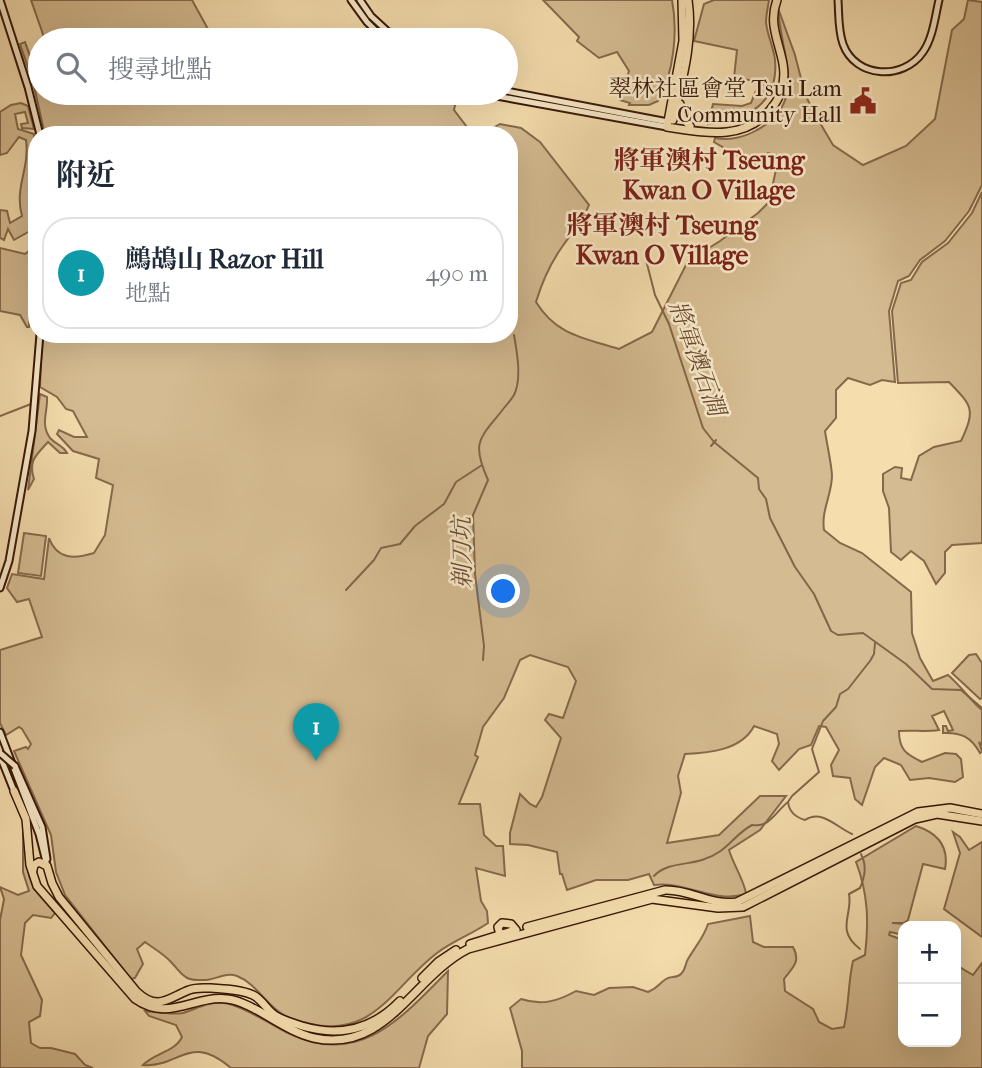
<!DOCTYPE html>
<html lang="zh-TW">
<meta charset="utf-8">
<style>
body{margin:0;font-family:"IM FELL French Canon","Noto Serif TC",serif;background:#f6f6f7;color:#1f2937}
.controls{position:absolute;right:21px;bottom:21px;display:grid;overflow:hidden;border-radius:14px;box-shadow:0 7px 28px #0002}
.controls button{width:63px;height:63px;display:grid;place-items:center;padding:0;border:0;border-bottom:2px solid #e0e1e3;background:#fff;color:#1f2937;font:35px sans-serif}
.you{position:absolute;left:504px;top:592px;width:24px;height:24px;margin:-18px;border:5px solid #fff;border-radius:50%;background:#1a73e8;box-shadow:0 0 0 10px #1a73e833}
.badge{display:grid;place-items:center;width:46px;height:46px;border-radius:50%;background:#db2777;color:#fff;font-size:23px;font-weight:700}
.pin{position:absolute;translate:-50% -58px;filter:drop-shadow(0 2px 4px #0008)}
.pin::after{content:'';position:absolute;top:37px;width:24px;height:21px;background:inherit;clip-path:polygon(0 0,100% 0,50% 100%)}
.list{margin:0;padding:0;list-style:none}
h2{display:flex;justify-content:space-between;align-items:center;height:91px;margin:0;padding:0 28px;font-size:30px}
h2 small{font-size:23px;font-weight:400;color:#747a83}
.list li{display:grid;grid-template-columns:46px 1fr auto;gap:21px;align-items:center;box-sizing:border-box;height:112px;margin:0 14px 14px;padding:0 14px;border:2px solid #e0e1e3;border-radius:28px}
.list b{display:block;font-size:26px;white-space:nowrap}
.list p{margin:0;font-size:23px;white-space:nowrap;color:#747a83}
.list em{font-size:23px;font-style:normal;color:#747a83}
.icon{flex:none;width:38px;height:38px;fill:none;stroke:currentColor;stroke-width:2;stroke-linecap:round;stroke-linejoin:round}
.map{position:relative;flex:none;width:982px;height:1068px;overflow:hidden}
.search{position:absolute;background:#fff;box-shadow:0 7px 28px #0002;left:28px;top:28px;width:490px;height:77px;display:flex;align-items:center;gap:18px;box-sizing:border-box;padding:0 24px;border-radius:38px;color:#747a83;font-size:26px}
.panel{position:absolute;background:#fff;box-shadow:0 7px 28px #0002;left:28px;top:126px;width:490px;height:217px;border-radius:28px}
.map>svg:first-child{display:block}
</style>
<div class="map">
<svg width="982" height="1068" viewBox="0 0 982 1068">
<rect width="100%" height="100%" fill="#f5ddae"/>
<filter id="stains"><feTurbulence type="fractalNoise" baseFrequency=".00286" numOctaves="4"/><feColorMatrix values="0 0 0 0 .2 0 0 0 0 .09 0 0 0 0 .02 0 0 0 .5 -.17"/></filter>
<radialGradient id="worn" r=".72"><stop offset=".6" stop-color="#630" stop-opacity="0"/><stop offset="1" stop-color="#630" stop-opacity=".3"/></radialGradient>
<g fill="#d5bb91" stroke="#86694b" stroke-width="2">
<path d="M31,0h161l22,40h-169z"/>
<path d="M543,0h129c6,31 2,73 -14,101l-9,4h-20l1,-2 -10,-3 9,-29 -12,-19 -18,6 -22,-17 2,-4z"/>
<path d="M714,0h55c-1,7 -3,15 -3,22 1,13 8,26 9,38 4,45 -29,60 -67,64l5,-20 29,2 9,-3 7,-17 -3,-5 -21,-3 3,-28 -43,-9 10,-37z"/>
<path d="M968,0l14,2v183l-13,26 -24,30 -25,19 -11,16 -11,5 -9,30 6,71 -13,-2 -12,5 -22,-7 -12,12v28l-11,13c2,14 6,30 7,44 0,20 -11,35 -8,55l16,13 22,10 49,39 1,41 8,25 13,23 15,-6c13,11 21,24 34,35v35l-3,-3 3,9 -2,2c-9,-16 -19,-21 -37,-20v-7h3l2,5 5,-1 -9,-19 -12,5 7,14c-13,2 -26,0 -40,1 0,19 7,23 23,31l23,-9 11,1 5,5 2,18 -8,5 -26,-4 -19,2 -9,-15 -17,-7 -9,9 -13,38 -7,-6 -5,-21 -17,-2 -2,-11 8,-15 -13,-23 -7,-1 -8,19 -12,4 -20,21 -7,-9 7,-17 -2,-10 -23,-8c-12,24 -45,27 -69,28l-7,22 3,17 -14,50 52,-8 41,-39h26l-26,34 -31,20c4,14 16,32 17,44 -32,10 -60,-13 -92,-9l-5,-11 -21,6h-32l-29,10 -5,-16h-2l-3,-22 -29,-7 -18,-1v-11l10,-39 10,10 6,3 6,-10 19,-59 -16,-18 4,-6 14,4 13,-37 -8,-14 -38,-12 -10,5 -16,38 -21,29 -8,28 3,2 -19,47h21l4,31 12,11h7l2,30 -29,-8 5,33 6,10 1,12c-16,11 -35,18 -51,30 -46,35 -64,89 -134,69 -8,-2 -19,-6 -25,-11 -14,-10 -23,-28 -41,-35 -11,-4 -20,3 -31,4 -23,1 -22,-4 -35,-18 -7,-8 -18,-14 -26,-20l-8,7 6,15 -8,14 -4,1 -66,-84 -9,-23 -5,-37 -37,-84 12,-4 2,2 3,-5 -9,-15 -3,-2 -13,8 -6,-12v-73l42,-13 -13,-38 -12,3 -10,-14 5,-14 32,5 5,-41c8,22 26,21 45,15l11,-18 8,-50 -17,-7 3,-19 -26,-8 -16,-17 2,-4 15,7h13l-14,-26 -7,-2 -9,-12 -17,-10 2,-53h467v-199h-464l-12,-53 -13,-38 5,-2 9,25 6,-1v27h411l6,3 -3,14 13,17 17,6 16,-9 21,4 19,14 49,63c-6,16 -17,27 -27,42 -12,17 -20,35 -26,55 20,33 48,36 83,47l33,-17 36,-71 32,-20 38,-28 11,-11 10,-46 -11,-3 -14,12 -40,-23 1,-4c14,3 30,-1 42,-8 53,-29 23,-76 21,-122l17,47 10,39 8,17 20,34 30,20 43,-19 29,-27 17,-89 12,-11z"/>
<path d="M21,103l7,3 6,23 -12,-1 -1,-4 7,-1 -3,-11 -10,2 3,15 16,5 3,93 -23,13 -6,-11 -4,11 -4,-2v-28l7,1 3,12 12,-7c-8,-29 8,-47 4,-76l-7,-3 -12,16 -7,2v-43l11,-7z"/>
<path d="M982,192v351l-30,2 -7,7v21l-9,11 -12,-23 -13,-10 -10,9 -10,-8 -2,-44 -6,-17v-17l12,-7 7,1 -1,10 10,2 8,-24 15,-9 27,-6c15,-32 11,-35 -12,-59l-51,1 -6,-72 9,-28 10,-3 11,-18 26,-19 24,-30z"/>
<path d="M37,245l-1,68h-6l-1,14h-2l-7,-12 -20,-4v-63l25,6z"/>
<path d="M40,394l7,3c1,15 -7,27 3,41 5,6 13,7 17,15h-7l-12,-11c-12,13 -20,19 -14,37l-6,11z"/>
<path d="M24,533l22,3 -5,40 -23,-3z"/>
<path d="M976,654l6,9v35l-2,1 -28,-26 17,-18z"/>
<path d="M916,826c22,7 33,21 29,43l-22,-5 -15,56 -4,3h-12l15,1v2h-4v9l-13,-3 -1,3 14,5v102h53v-77l17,10 9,-12v105h-460v-17l-12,-43 11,-9c21,7 37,2 55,-8l18,4 15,-7 24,-1 15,5c12,-5 10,-8 18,-13 5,-4 10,0 15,-5 5,-5 4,-10 7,-15 7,-12 16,-22 20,-35l42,-8 3,26 11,5h29c8,15 0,20 -9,32l1,12 28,18 6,13 13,7 12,-2c5,-22 4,-44 9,-66l12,-6c4,-33 3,-62 -9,-93z"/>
<path d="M23,829l6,47 5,13 21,24 -4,5 -18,-3 -8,8 -4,32 21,45 -2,16 -11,6 2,21 9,5h11l24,6 10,11 8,3h-93v-148l4,-21 -4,-12 18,8 11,-4 -6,-19z"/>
<path d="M953,832l7,5 9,13 13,-8v95l-38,-28 16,-56z"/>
<path d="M448,971l-1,43 -19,22 -9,32h-188c-42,-36 -51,0 -88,-3 11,-12 32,-13 39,-28l-6,-12 -27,-9 -4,-5c12,1 27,4 38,2 13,-4 27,-12 41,-10 17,2 48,22 64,30 72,35 113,-15 160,-62z"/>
</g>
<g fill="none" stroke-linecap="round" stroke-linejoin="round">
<g stroke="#836648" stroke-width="2">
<path d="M645,256l10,39 14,29 34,104 11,14 44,36 1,11 7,10 4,19 25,49 19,27 17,37 7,4 25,-2 43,31 26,25 29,1 21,18"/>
<path d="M0,416l31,-12"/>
<path d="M711,446l5,-6"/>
<path d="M346,590l28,-30 7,-12 19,-4 15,-18 29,-22 12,-22 26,-17"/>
<path d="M483,660l1,-14 -9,-72 -2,-59 15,-35c-18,-40 -7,-42 16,-72 3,-4 8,-9 10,-13 8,-16 3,-43 0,-60"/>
<path d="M852,834c-16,-7 -30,-25 -47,-14 -10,-3 -16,-8 -17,-18l4,-6 27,-24 -7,-23 11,-28 13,-14 4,-13 8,-5 22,-28 4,-7 1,-11"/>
<path d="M654,876c12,-13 32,-11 48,-16 26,-8 30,-24 50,-35 18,3 24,-14 36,-23"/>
<path d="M860,949c-25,-19 -7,-34 -11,-55l11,-6c5,-12 7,-22 1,-34"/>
</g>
<g stroke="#381705" stroke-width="9">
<g id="secondary">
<path d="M0,0l28,87 12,48"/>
<path d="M351,0l16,22 18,18"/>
<path d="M360,0l11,16 26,24"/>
<path d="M838,0c1,14 0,30 5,44 12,34 60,37 80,8 10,-14 12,-35 16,-52"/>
<path d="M506,91l162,31"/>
<path d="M480,93l187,34"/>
<path d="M0,588l9,-27 23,-130 8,-97"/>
<path d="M0,732l39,102 8,32"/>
<path d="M0,756l14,35"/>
<path d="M15,766l27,61 5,32"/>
</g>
</g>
<g stroke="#381705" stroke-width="10">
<g id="primary">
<path d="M682,0l1,41 -16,86c20,3 41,7 60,5 35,-4 62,-33 56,-68 -4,-23 -15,-40 -6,-64"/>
<path d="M680,104l3,14 7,8"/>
<path d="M673,120c9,-39 21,-79 15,-120"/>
<path d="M14,791l12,28 4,46 7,21 98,113c34,24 58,-4 92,0 27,3 56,32 87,39 72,16 100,-62 154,-89l184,-50 66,9 25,-1 172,-88 22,-5 45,7"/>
<path d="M33,870l1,-5 5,-3 8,4 5,17 7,14 77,94c22,21 32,7 53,-1 7,-3 14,-2 22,-2 13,1 29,1 42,7 10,5 14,16 23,21 8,5 17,7 26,10 37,11 70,4 98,-25"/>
<path d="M527,927l138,-37c25,-1 46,16 72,12l181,-90 32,-4 32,6"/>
<path d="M500,935l-2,-8 4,-4 9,1 5,6"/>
<path d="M470,944l42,-13"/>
<path d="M422,978l16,-16 18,-12"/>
</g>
</g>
<use href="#secondary" stroke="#f8e9ca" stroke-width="5"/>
<use href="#primary" stroke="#f5ddae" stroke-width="7"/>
<g stroke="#381705" stroke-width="9" stroke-linecap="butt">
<path id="secondary-bridge" d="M0,753l15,13"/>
</g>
<use href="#secondary-bridge" stroke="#f8e9ca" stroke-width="5"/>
</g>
<defs>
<g id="civic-bare" transform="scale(2.1)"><path d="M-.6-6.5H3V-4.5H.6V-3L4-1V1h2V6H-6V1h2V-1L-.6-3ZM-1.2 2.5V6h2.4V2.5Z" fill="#8f2418" stroke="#f8e9ca" stroke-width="2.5" paint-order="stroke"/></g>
</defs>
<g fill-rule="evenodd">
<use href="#civic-bare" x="863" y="101"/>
</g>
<g text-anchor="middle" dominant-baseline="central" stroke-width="5" stroke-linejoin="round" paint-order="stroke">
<g font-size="23" fill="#381705" stroke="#f8e9ca" text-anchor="end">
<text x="842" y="88">翠林社區會堂 Tsui Lam<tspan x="842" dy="26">Community Hall</tspan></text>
</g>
<g font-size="24" font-style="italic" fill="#6a4b32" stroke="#f8e9ca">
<text transform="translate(697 358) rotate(70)">將軍澳石澗</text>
<text transform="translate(462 553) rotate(-91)">剃刀坑</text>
</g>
<g font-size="26" font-weight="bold" fill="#7a1f14" stroke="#f8e9ca">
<text x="709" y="160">將軍澳村 Tseung<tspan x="709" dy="30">Kwan O Village</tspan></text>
<text x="662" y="225">將軍澳村 Tseung<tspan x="662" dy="30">Kwan O Village</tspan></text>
</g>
</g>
<rect width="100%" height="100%" filter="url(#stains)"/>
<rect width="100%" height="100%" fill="url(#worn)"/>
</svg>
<div class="controls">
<button>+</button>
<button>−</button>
</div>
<div class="you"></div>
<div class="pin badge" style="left:316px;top:761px;background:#0f9aa8">1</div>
<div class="search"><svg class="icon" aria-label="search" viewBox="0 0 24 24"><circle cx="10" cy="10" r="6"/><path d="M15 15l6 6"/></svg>搜尋地點</div>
<section class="panel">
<h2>附近<small></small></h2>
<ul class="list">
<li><span class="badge" style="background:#0f9aa8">1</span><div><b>鷓鴣山 Razor Hill</b><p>地點</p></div><em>490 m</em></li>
</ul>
</section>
</div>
